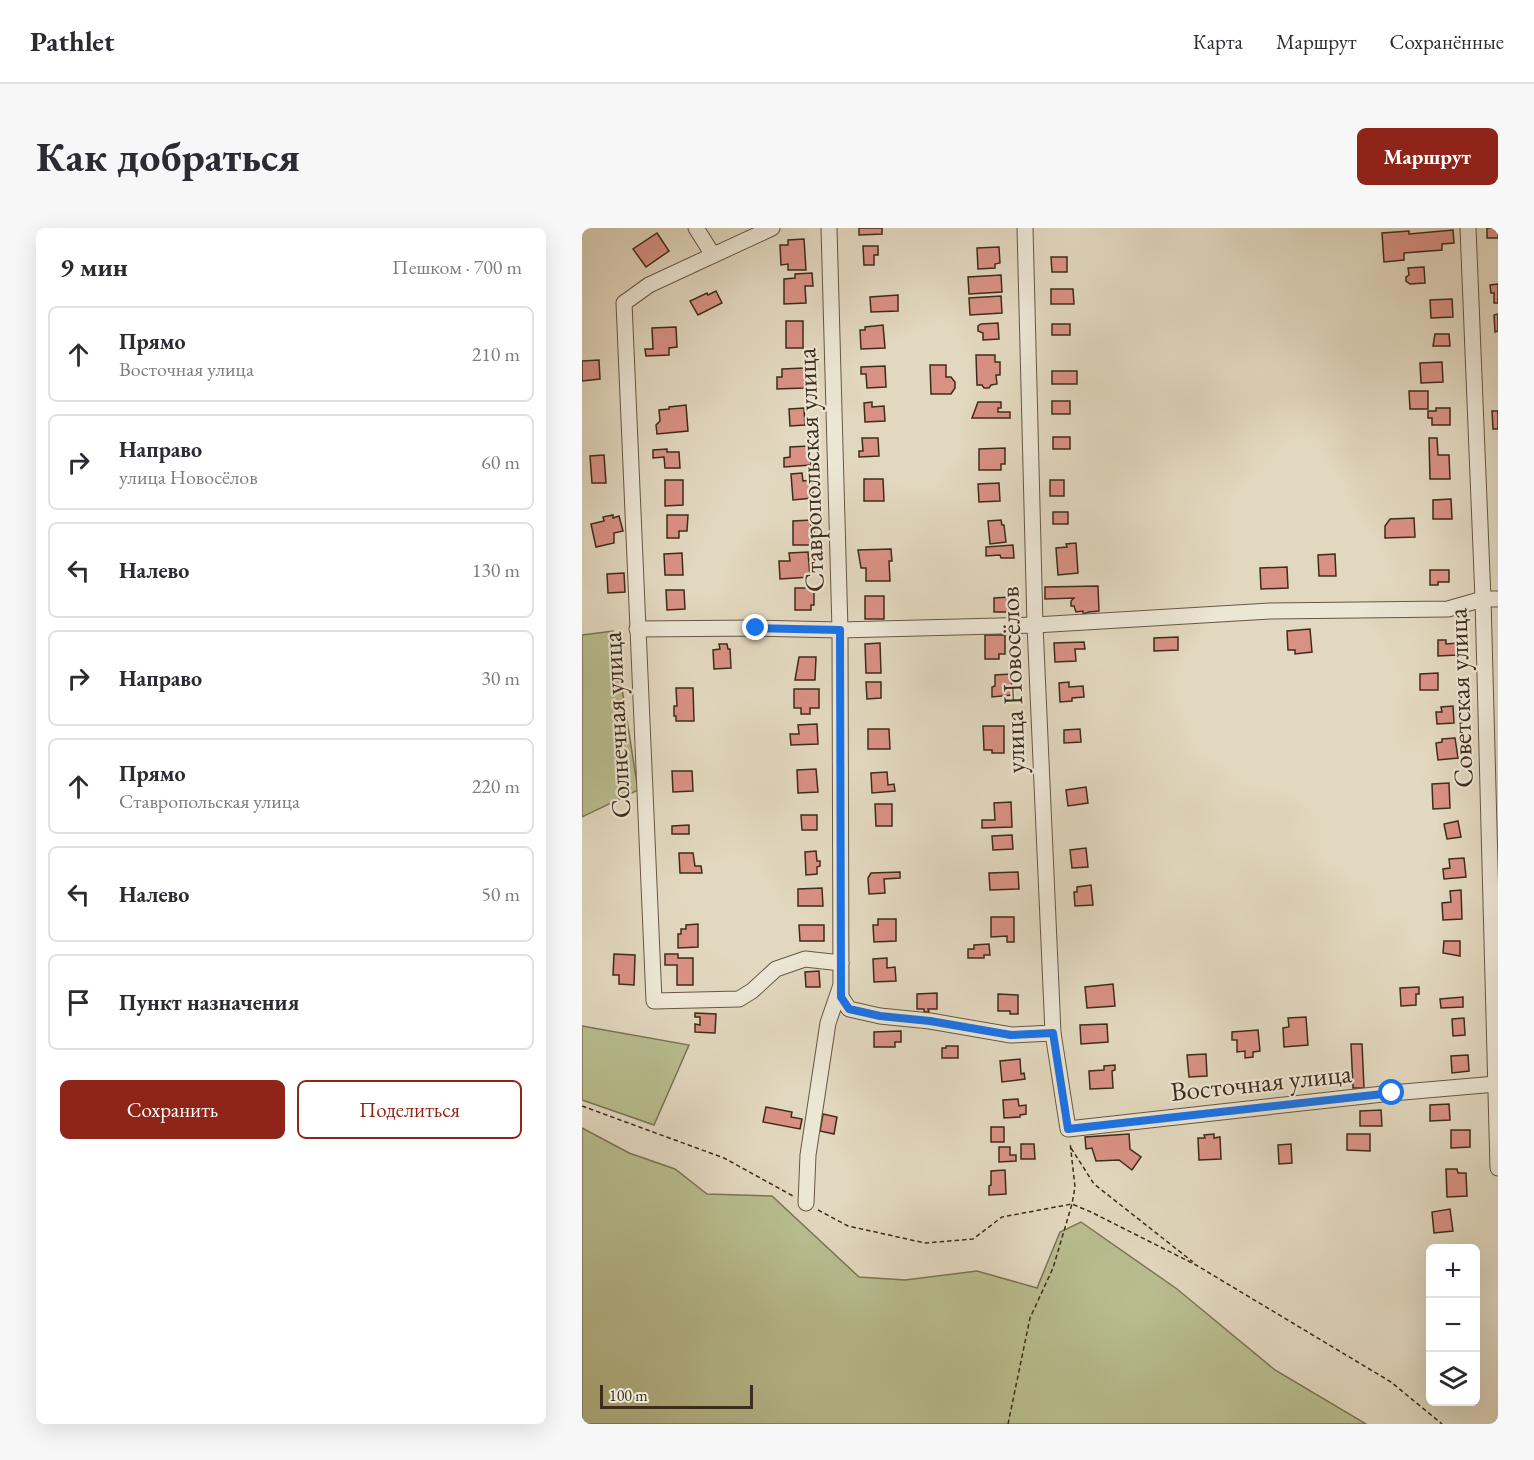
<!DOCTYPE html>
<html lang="ru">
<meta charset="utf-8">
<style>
body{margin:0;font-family:"EB Garamond",serif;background:#f7f7f7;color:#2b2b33}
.controls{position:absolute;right:18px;bottom:18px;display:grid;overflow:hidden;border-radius:9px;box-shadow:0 6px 24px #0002}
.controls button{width:54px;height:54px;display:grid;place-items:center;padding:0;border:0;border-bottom:2px solid #e1e1e2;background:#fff;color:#2b2b33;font:30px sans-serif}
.scale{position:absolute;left:18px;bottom:15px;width:153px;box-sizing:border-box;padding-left:6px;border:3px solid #3e2c1a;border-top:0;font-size:16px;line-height:21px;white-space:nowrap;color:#3e2c1a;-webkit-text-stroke:4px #ece6d5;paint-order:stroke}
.stop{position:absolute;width:18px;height:18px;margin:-14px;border:4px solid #1a73e8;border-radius:50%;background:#fff}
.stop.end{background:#1a73e8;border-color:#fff;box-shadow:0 2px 6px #0008}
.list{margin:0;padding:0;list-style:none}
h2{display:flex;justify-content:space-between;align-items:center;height:78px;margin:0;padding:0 24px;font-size:26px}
h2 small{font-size:20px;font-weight:400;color:#7c7c81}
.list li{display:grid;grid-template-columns:39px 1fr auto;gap:18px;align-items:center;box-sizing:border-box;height:96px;margin:0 12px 12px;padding:0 12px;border:2px solid #e1e1e2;border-radius:9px}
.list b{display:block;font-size:22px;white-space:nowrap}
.list p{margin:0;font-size:20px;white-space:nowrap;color:#7c7c81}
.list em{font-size:20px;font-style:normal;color:#7c7c81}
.actions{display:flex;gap:12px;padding:18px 24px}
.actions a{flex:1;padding:14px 0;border:2px solid #8f2418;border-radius:9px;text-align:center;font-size:21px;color:#8f2418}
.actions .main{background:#8f2418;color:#fff}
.icon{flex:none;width:33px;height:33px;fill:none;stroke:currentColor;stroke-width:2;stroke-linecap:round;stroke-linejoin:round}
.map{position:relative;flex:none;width:916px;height:1196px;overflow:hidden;border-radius:9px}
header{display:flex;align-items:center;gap:36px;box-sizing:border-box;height:84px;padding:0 30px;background:#fff;border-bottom:2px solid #e1e1e2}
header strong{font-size:28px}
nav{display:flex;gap:33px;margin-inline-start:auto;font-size:21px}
.intro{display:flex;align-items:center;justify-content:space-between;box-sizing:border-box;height:144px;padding:0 36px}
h1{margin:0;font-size:42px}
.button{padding:15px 27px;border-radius:9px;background:#8f2418;color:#fff;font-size:21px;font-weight:700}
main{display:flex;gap:36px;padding:0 36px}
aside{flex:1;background:#fff;border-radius:9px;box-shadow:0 6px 24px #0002}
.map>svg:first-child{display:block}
</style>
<header>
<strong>Pathlet</strong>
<nav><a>Карта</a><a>Маршрут</a><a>Сохранённые</a></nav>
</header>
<div class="intro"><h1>Как добраться</h1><a class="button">Маршрут</a></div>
<main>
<aside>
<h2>9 мин<small>Пешком · 700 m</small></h2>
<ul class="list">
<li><svg class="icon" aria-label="ahead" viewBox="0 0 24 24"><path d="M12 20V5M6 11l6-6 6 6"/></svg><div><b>Прямо</b><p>Восточная улица</p></div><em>210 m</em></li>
<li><svg class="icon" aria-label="right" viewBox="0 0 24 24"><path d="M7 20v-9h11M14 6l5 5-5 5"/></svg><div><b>Направо</b><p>улица Новосёлов</p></div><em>60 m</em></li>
<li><svg class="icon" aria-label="left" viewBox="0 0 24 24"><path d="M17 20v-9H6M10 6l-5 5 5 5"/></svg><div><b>Налево</b></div><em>130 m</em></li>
<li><svg class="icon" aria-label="right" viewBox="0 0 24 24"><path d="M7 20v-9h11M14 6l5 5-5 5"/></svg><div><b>Направо</b></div><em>30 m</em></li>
<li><svg class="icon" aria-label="ahead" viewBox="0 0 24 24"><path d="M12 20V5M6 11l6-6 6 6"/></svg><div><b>Прямо</b><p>Ставропольская улица</p></div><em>220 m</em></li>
<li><svg class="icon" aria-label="left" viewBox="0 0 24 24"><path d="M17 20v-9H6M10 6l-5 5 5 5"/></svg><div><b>Налево</b></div><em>50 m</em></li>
<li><svg class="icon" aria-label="arrive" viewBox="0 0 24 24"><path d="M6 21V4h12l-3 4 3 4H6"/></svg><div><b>Пункт назначения</b></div></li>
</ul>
<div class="actions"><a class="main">Сохранить</a><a>Поделиться</a></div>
</aside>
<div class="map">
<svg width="916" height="1196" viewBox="0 0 916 1196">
<rect width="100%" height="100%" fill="#e2d8bf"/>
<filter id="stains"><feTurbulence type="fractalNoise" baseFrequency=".00333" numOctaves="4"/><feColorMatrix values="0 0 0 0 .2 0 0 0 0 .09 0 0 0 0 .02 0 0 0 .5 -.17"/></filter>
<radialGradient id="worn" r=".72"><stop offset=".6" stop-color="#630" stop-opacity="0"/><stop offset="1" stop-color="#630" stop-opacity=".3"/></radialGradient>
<g fill="#b8bd8f" stroke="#7b7454" stroke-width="1.5">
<path d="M31,403l25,159 -56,27v-182z"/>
<path d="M0,798l107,19 -35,80 -72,-25z"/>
<path d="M0,900l47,25 46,16 32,25 65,2 87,81 46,3 72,-9 60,17 23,-56 21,-10 96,67 98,81 91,54h-784z"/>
</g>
<g fill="#d99185" stroke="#3e2c1a" stroke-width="1.5">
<path d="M277,0h23v6l-23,1z"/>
<rect x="905" y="0" width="11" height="10"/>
<path d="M871,2l1,13 -12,1v6l-38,3v7l-20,2 -2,-29 27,-2v3z"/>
<path d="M75,5l12,18 -23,16 -13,-18z"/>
<path d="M222,11l2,31h-18v-6l-7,1 -1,-20h8v-5z"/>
<path d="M281,18h15v9h-4v10h-10z"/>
<path d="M417,19l1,16 -5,1v4l-17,1 -1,-21z"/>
<path d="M469,29h16v15h-15z"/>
<path d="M842,39l1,16 -15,1 -4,-3v-4l3,-2 -1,-7z"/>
<path d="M230,45l1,13h-8l1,17 -22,1v-25l11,-1v-4z"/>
<path d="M419,47l1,17 -33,2 -1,-17z"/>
<path d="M916,56v19h-4v-10h-3l-1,-8z"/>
<path d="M469,61h22l1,15h-23z"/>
<path d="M134,63l6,12 -24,12 -8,-14 17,-8 1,2z"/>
<path d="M316,67v16l-27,1 -1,-15z"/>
<path d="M419,68l1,17 -32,2 -1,-17z"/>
<path d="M870,71l1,18 -22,1 -1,-18z"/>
<path d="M916,86v17l-3,1 -1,-17z"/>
<rect x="204" y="93" width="17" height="27"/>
<path d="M416,95l1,16 -16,1v-7l-5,-2v-5l3,-2z"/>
<rect x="470" y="96" width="18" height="11"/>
<path d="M301,97l2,23 -24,1 -1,-19h5v-3z"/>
<path d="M94,99l1,20 -8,1v7l-23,1 -1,-7h8l-1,-21z"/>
<path d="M853,106h14l1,12h-17z"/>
<path d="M394,127h19v7h5v13h-4l1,9 -6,1 -2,3h-5l-2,-3h-5z"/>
<path d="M17,132l1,19 -18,2v-20z"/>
<path d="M860,134l1,20 -22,1 -1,-20z"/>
<path d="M348,137h16v12h5l4,5v6l-4,6h-20z"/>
<path d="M303,138l1,21 -19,1 -1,-14h-5v-7z"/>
<path d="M222,140v20l-27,1v-12h5v-8z"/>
<rect x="470" y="143" width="25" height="13"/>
<path d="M827,163h19v18h-18z"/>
<rect x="470" y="173" width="18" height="13"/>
<path d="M290,174v5l12,-1 1,15 -20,1 -1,-19z"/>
<path d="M396,174h23v6h-3v4h12v6h-38z"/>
<path d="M104,177l2,26 -31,3 -1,-9 4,-4 -1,-11 10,-1v-2z"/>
<path d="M222,180l1,17 -15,1 -1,-17z"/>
<path d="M854,180h14v17h-18v-7h-4v-7h8z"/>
<path d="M910,183h6v18h-5z"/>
<rect x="471" y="209" width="17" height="12"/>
<path d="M280,210h16l1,18 -20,1v-6h4z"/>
<path d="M847,210h8l1,17h11l1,24h-20z"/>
<path d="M227,218l2,19 -27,2v-9l6,-1v-10z"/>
<path d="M423,220v16h-4v6h-22v-21z"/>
<path d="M85,221v3h12l1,16h-15l-1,-11 -11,1v-8z"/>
<path d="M22,227l2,28h-14l-2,-27z"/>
<path d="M220,245l1,8 9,-1 1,18 -20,2 -2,-26z"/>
<path d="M282,251h19l1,22h-20z"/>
<path d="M83,252h18v25l-18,1z"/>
<rect x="468" y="252" width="14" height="16"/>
<path d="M417,255l1,18 -21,1 -1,-18z"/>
<path d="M869,271l1,20h-19v-19z"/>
<rect x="471" y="284" width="15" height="12"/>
<path d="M31,287v3l6,-2 4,15 -9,2v10l-18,4 -5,-23 13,-3 -1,-4z"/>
<path d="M85,287h21l-1,16h-8v7h-12z"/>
<path d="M832,290l1,19 -30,1v-12l5,-7z"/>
<path d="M229,292v8h3v10h-3v7h-18v-24z"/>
<path d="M419,292l1,5h2l2,17 -16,2 -2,-23z"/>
<path d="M494,315l2,30 -20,2 -2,-27 11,-1 -1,-3z"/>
<path d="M431,317l1,13h-13l-1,-3 -14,1v-9z"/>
<path d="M309,321l1,12h-3l1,20h-24v-13h-5l-3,-18z"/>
<path d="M226,324l2,25 -30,2 -1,-18h11l-1,-8z"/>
<path d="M100,325l1,22h-18l-1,-21z"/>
<path d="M753,326l1,22h-17l-1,-21z"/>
<path d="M705,339l1,21 -27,1 -1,-21z"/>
<path d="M848,342h19v12h-11v3h-8z"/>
<path d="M42,345l1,19 -17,1 -1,-19z"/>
<path d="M516,358l1,25 -10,1 -6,2v-3l-7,1 -2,-6h-3v-5l3,-3 -29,1v-12z"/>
<path d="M213,360h19v17h-3v5h-16z"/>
<path d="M84,362h18l1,19 -18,1z"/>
<rect x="283" y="368" width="19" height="23"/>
<path d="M428,369v15h-16v-14z"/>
<path d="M728,401l2,23 -17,2v-4h-7l-1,-19z"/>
<path d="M403,407h20v19h-6v5h-14z"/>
<path d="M596,409v13l-24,1v-13z"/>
<path d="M856,412h8v4l11,-1v12l-19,1z"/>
<path d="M502,414l1,7h-10l1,12 -21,1 -1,-19z"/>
<path d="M298,415l1,30h-15l-1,-29z"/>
<path d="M137,416h8l1,5h2l1,19 -17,1 -1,-19 7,-1z"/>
<path d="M217,429h17l-1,23h-20z"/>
<path d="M856,445v17h-18v-16z"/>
<path d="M429,446l1,21 -20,2v-10l3,-1v-11z"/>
<path d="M284,454h15v16l-14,1z"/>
<path d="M487,454v5l14,-1 1,11 -12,1v3l-12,1 -1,-19z"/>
<path d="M94,460h17l1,33h-18v-5h-2v-10h3z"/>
<path d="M212,461h25v19h-9v6h-9v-6h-7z"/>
<path d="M871,478l1,17 -17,1 -1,-12h6l-1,-5z"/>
<path d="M235,496l1,20 -27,1 -1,-11h9l-1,-9z"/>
<path d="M401,498h21v27h-12v-3h-8z"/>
<path d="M286,501h21l1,20h-22z"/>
<path d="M498,501l1,13 -17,1v-13z"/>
<path d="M873,510l3,20 -20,2 -2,-17 6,-1v-3z"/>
<path d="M234,541l2,23 -20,1 -1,-23z"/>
<path d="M90,543h20l1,20 -20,1z"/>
<path d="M305,544l1,13 6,-1 1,7 -23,2 -1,-20z"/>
<path d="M867,555l1,25 -17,1 -1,-25z"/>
<path d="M504,559l2,16 -20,3 -2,-16z"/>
<path d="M429,574l1,25 -30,1v-8h13l-1,-17z"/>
<path d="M293,576h17v22h-16z"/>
<path d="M219,587h16v15h-15z"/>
<path d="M876,593l3,16 -14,2 -3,-15z"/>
<path d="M107,597v9h-17v-8z"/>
<path d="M430,607l1,14 -20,1 -1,-14z"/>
<path d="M504,620l2,19 -16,1 -2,-18z"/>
<path d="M234,623l1,10h3v5l-3,1v7l-11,1 -1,-23z"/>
<path d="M97,625h14l2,13h6l1,7h-22z"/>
<path d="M882,630l2,19 -22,2 -1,-10 7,-1 -1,-9z"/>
<path d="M318,644v6l-16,1 1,14 -16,1 -1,-16 3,-5z"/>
<path d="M436,644l1,17 -29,1 -1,-17z"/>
<path d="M509,657l2,20 -18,1 -1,-14h3v-5z"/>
<path d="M240,660l1,18h-25v-17z"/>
<path d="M879,662l1,29 -19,1 -1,-17 9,-1 -1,-11z"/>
<path d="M409,689h23v25h-7v-6l-16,1z"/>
<path d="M296,691h18v22l-22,1 -1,-17h5z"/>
<path d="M116,696v23l-20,1v-14h3v-5h5v-4z"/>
<path d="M217,697h25v16h-24z"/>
<path d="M862,713h16v15l-17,-3z"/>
<path d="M407,716l1,11h-6v3h-16v-9h6v-4z"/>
<path d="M32,726l21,1 -1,30 -15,-1v-9h-6z"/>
<path d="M83,726h13v4h15v27h-16v-20h-12z"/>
<path d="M305,730v10l8,-1 1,14 -22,1 -1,-23z"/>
<path d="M237,743l1,16h-14l-1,-15z"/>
<path d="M531,756l2,22 -28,2 -2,-21z"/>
<path d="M837,759v7h-3v11l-15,1 -1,-18z"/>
<path d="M355,765v16h-9l1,3h-5v-3h-7v-15z"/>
<path d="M416,766l20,1v19h-8v-3h-12z"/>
<path d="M881,769v10l-22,1 -1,-9z"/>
<path d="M113,785l21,1 -1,19 -20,-1v-8l5,1v-8h-5z"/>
<path d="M724,789l2,28 -24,2 -1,-19 6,-1 -1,-9z"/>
<path d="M882,790l1,17 -12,1 -1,-17z"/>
<path d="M525,796l1,18 -27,2 -1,-19z"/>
<path d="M676,802l2,21 -7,1v5l-8,1v-7l-8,1v-12h-5v-8z"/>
<path d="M319,803v11h-6v5h-21v-15z"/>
<path d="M769,816h11l2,44h-11z"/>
<path d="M364,818h12v12h-16v-10h4z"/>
<path d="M624,826l1,22 -18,1 -2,-22z"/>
<path d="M886,827l1,16 -17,2 -1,-17z"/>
<path d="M438,831l1,15 3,-1 1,6 -23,3 -2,-21z"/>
<path d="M533,837v5l-3,1 1,17 -23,1 -1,-18 15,-1v-4z"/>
<path d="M436,871l1,7 7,-1v9l-6,1v2l-16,1 -1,-18z"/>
<path d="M867,876l1,16 -20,1v-16z"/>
<path d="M184,879l26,5 -1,5 11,2 -2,10 -37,-7z"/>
<path d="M799,882l1,16h-22v-15z"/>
<path d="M241,886l14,3 -3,17 -14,-3z"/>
<rect x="409" y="899" width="13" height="15"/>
<path d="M869,902h19v17l-19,1z"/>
<path d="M547,906l1,15 11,8 -9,13 -13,-10 -23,1 -4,-13 -6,1 -1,-12z"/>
<path d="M632,906v4l6,-1 1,22 -22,1 -1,-22h7l-1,-3z"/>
<path d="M765,906h23v17l-23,-1z"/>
<path d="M439,916h13l1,15h-14z"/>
<path d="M709,916l1,19 -13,1 -1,-19z"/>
<path d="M417,919h11v8h6v6l-17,1z"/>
<path d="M864,941h11l1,4h8l1,23 -20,1z"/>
<path d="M423,942l1,24 -17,1v-9l2,-1v-14z"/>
<path d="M868,981l3,22 -19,2 -2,-21z"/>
</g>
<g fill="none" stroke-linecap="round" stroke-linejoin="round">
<g stroke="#675743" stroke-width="17">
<g id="minor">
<path d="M114,0l17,27"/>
<path d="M190,0l-123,57 -25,18 30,698 85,-2 13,-8 24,-22 29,-10 36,4"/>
<path d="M247,0l11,402 1,367 8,12 31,7 50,5 81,14 42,-2"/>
<path d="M443,0l10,397 18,408 15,96 324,-36 104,-9"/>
<path d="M886,0l15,371 15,569"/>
<path d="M55,401l119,-1 84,2 195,-5 235,-14 178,-2 35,-10h15"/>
<path d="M224,975l2,-48 20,-132 12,-35"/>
</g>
</g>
<g stroke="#3e2c1a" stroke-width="1.5" stroke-dasharray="4.5 3" stroke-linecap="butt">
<path d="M0,878l142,52 69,38"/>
<path d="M489,920l23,36 99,78"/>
<path d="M236,982l30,16 77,17 48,-4 29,-22 70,-13 19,8 105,53 195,117 51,42"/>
<path d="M426,1196l22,-106 23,-50 19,-64 3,-17 -5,-45"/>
</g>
<use href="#minor" stroke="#ece6d5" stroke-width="15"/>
</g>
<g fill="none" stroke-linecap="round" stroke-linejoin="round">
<path stroke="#1a73e8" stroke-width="8" d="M174,400l84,2 1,367 8,12 31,7 50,5 81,14 42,-2 15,96 324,-36"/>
</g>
<g text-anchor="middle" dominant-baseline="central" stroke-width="4.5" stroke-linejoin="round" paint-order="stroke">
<g font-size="27" fill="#3e2c1a" stroke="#ece6d5">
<text transform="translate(228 242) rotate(-92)">Ставропольская улица</text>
<text transform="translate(430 452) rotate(-92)">улица Новосёлов</text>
<text transform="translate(878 470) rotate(-92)">Советская улица</text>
<text transform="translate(34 497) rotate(-93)">Солнечная улица</text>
<text transform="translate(679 854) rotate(-6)">Восточная улица</text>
</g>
</g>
<rect width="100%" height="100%" filter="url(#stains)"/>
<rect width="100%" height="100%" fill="url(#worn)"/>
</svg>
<div class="controls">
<button>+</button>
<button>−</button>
<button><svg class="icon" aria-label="layers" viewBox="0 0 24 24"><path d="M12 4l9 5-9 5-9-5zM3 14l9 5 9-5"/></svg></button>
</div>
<div class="scale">100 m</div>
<div class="stop" style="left:810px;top:865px"></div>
<div class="stop end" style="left:174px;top:400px"></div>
</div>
</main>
